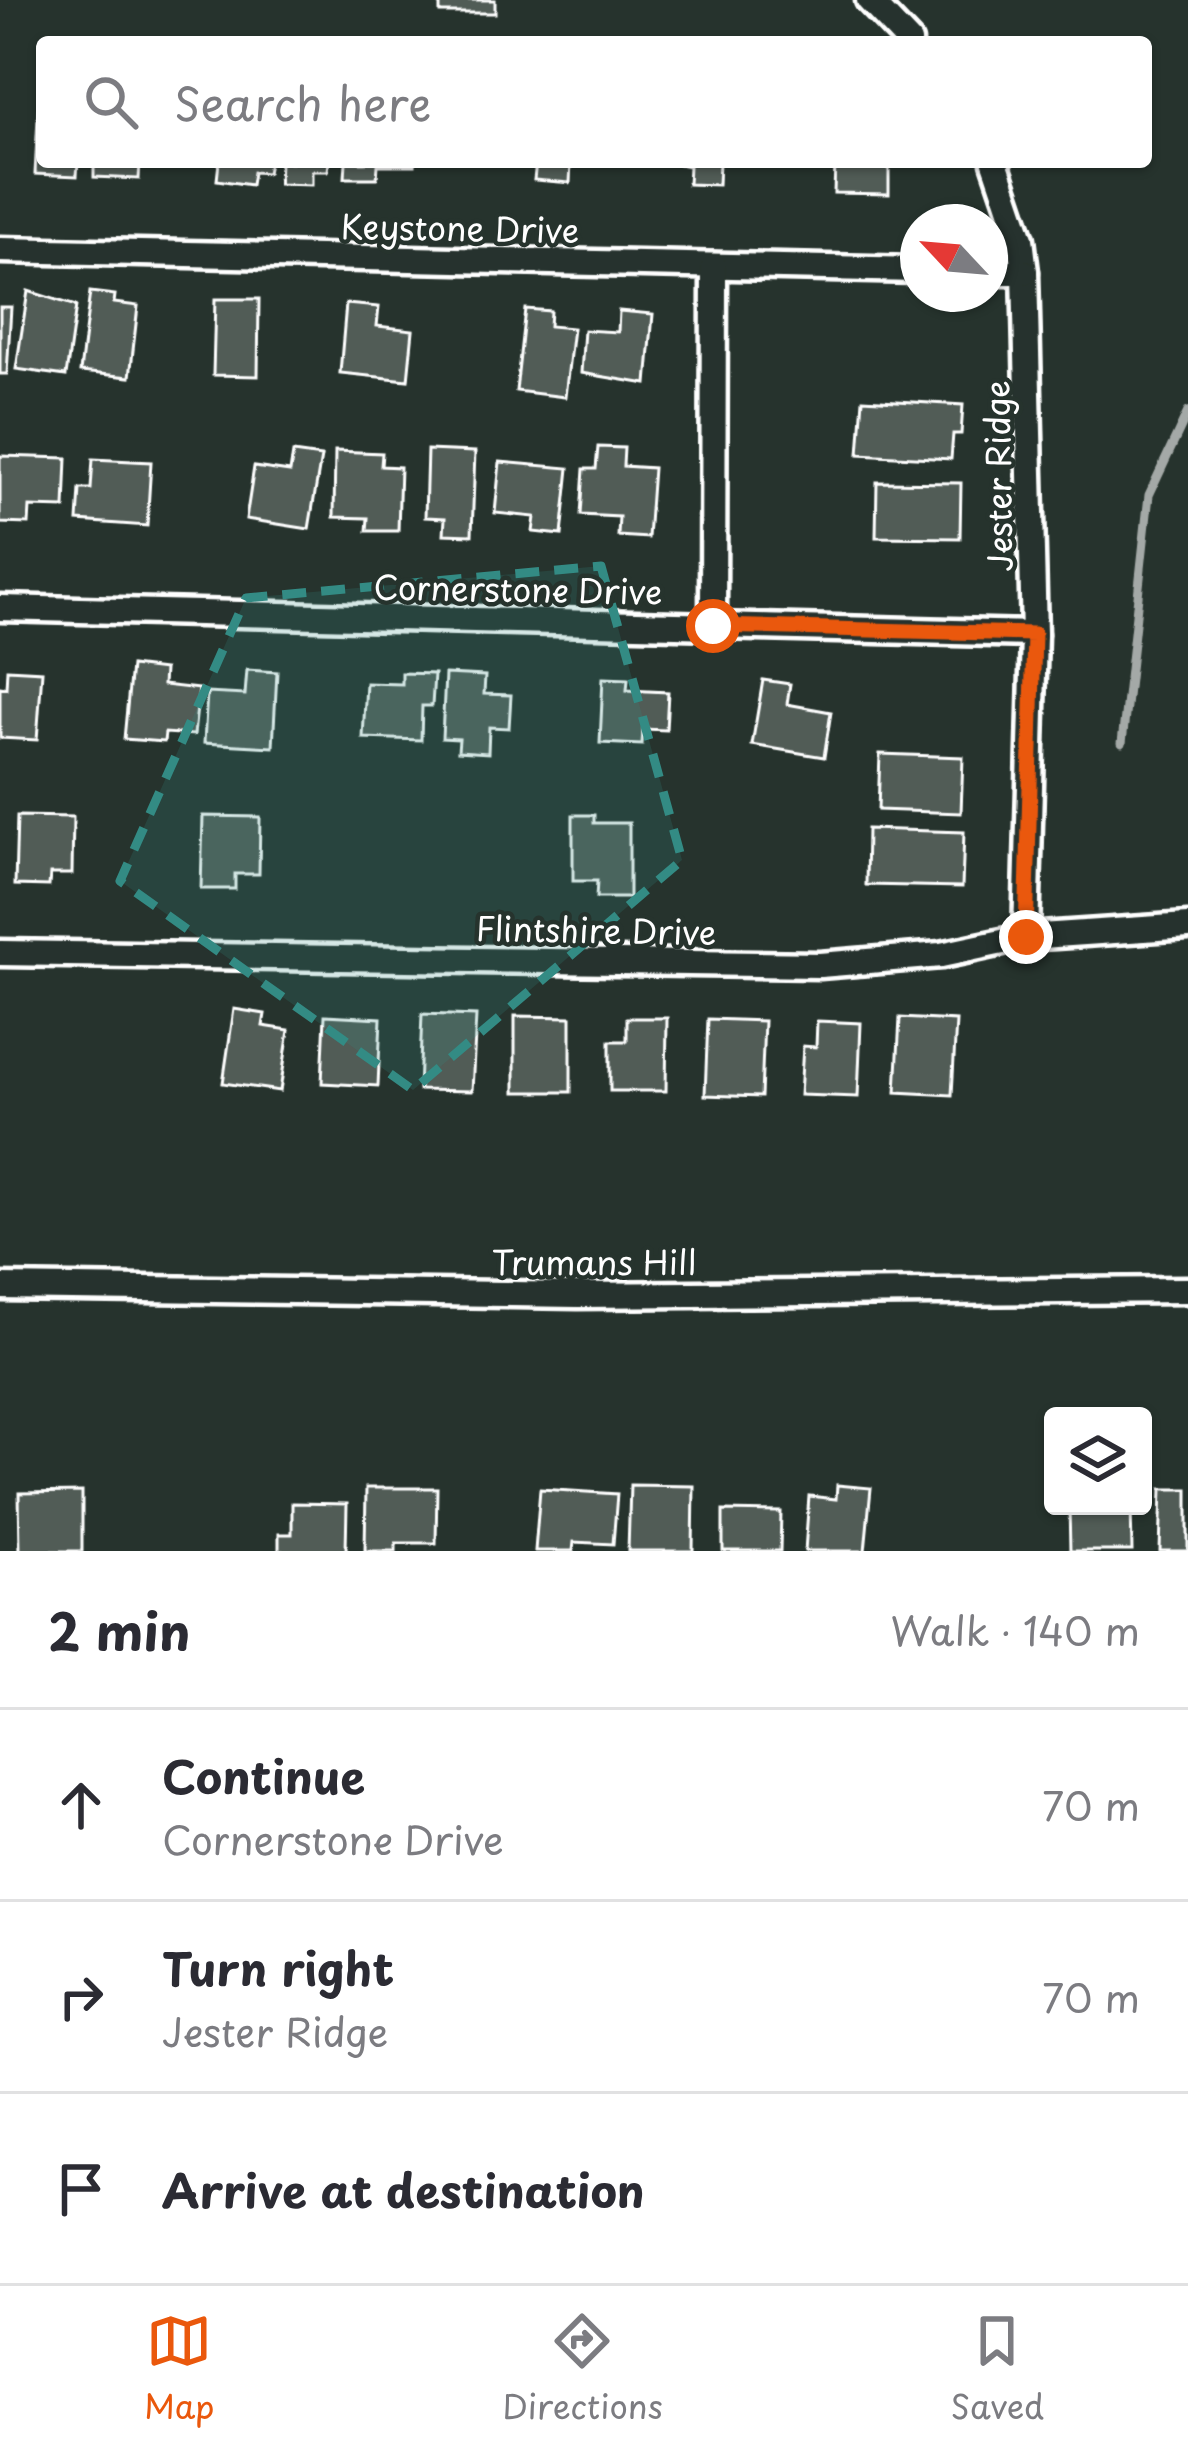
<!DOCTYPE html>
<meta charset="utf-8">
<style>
body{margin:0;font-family:"Playpen Sans",sans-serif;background:#f2f2f3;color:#2b2b33}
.controls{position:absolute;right:36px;bottom:36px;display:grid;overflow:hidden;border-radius:12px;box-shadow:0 3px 9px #0004}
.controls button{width:108px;height:108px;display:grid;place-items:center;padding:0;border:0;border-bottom:3px solid #e1e1e2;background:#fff;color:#2b2b33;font:60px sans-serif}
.compass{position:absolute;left:900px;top:204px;width:108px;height:108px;border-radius:50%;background:#fff;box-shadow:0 3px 9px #0004;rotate:296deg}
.stop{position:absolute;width:36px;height:36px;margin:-27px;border:9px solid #ea580c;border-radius:50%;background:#fff}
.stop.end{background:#ea580c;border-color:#fff;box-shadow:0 3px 12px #0008}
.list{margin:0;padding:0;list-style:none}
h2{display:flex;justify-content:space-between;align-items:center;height:156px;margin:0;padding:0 48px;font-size:51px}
h2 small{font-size:39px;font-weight:400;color:#7c7c81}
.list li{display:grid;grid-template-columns:78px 1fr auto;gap:36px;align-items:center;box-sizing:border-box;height:192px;padding:0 48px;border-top:3px solid #e1e1e2}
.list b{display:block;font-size:45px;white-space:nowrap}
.list p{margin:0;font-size:39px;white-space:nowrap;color:#7c7c81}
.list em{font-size:39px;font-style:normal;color:#7c7c81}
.icon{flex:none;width:66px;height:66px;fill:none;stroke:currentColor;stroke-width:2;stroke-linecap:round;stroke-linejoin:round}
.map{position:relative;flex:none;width:1188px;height:1551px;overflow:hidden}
.search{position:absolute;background:#fff;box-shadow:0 3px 9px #0004;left:36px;right:36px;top:36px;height:132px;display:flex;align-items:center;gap:30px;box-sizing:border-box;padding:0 42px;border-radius:12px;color:#7c7c81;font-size:45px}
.sheet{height:732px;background:#fff}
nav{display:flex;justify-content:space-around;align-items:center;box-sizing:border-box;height:168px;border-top:3px solid #e1e1e2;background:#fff;font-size:33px;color:#7c7c81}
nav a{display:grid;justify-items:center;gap:6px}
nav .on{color:#ea580c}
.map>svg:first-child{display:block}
</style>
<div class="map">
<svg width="1188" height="1551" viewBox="0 0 1188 1551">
<rect width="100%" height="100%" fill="#26332d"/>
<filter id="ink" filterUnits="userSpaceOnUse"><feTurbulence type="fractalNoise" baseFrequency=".00833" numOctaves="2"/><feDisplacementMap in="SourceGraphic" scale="24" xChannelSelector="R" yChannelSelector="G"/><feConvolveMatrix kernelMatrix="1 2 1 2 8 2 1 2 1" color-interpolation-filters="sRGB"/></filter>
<g filter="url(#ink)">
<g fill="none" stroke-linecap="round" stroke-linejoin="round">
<path stroke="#a4a9a7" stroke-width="9" d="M1122,743l27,-248 39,-83"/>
</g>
<g fill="#515c57" stroke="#fff" stroke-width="3">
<rect x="440" y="0" width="55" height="13"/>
<path d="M39,97l3,65h36l-1,14 -42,-2z"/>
<path d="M94,162h46l-1,17 -45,-2z"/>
<path d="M219,162h50l-2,11 -14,-1 -2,13 -34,-5z"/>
<path d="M280,162h49l-1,9h-16v14l-33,-1z"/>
<path d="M346,162h69v3h-37l-1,13h-32z"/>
<path d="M536,162h35l-1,21 -36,-3z"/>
<path d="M669,162h50l-1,23 -30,-1 1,-18z"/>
<path d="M835,162h54v32l-55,-1z"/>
<path d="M28,291l48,15 -10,70 -50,-7z"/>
<path d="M90,292l25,3 -1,8 24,3 -8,71 -50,-5z"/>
<path d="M215,299h44l-1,77 -45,-1z"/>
<path d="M346,304l33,3 -2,19 36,4 -5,50 -68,-7z"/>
<path d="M0,307h11l-4,67h-7z"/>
<path d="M525,309l25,2 -1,15 24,2 -8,69 -49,-6z"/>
<path d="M619,311l34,3 -6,70 -66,-11 3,-43 34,2z"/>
<path d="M863,399l100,6 -2,29h-8l-2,25 -92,-5z"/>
<path d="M598,447l26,1 -1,18 30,2 -5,70 -30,-2 1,-19 -38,-2 3,-46h12z"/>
<path d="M427,450l48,2 -3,83 -28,-1 1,-16 -20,-1z"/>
<path d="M335,451l47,2 -1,13 19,1 -2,64h-31l1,-13 -34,-1z"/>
<path d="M293,453l28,4 -12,72 -63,-10 8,-52 36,5z"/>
<path d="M0,456l67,2 -2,50 -35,-1 -1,17 -29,-1z"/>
<path d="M93,459l58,3 -4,64 -69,-5 2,-32h11z"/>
<path d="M500,462l69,6 -7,67 -29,-3 2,-15 -40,-4z"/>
<path d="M877,482l84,1 -1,55 -84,-1z"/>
<path d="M131,666l33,4 -1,15 36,4 -5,46 -29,-2 -1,9 -40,-3z"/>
<path d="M7,669l35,2 -5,69 -37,-2v-51l6,1z"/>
<path d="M247,670l30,2 -4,75 -69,-4 3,-50 38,2z"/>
<path d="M402,673l32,1 -2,32h-10l-1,34 -58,-2 3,-55 36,1z"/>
<path d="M445,674l40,2 -1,18 27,1 -2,33 -20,-1 -1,26 -30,-2 1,-12 -17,-1z"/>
<path d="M603,678l25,1 -1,11 41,2 -2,38 -23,-1 -1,16 -42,-2z"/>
<path d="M763,680l27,4 -3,20 44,8 -7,45 -72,-12z"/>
<path d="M880,754l83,3 -2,56 -83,-3z"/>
<path d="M573,815h21v8h35v75h-33l1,-17h-24z"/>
<path d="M17,816l56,1 -1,57h-22l-1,12 -34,-1z"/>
<path d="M203,816l57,1 -1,57h-24v15h-34z"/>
<path d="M867,829l97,3 -2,55 -96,-2z"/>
<path d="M234,1009l31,5 -2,12 26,4 -9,61 -57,-8z"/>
<path d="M422,1014l54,2 -4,75 -53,-1z"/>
<path d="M325,1015l56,3 -3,68 -56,-3z"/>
<path d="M515,1016l56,1v75h-56z"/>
<path d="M627,1018h40l-1,73h-56v-50h17z"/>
<path d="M900,1018l56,3 -4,74 -56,-3z"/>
<path d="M708,1019l56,2 -3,76 -56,-2z"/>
<path d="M817,1021l44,2 -3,74 -58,-2 3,-49 13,1z"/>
<path d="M630,1485l64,1 -1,65h-65z"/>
<path d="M837,1485l34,3 -6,63h-60l4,-55 27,3z"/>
<path d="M366,1488h71l-1,55h-40v8h-31z"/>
<path d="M540,1489l77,5 -4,50 -39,-2 -1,9h-38z"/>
<path d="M1162,1489h26v62h-28z"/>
<path d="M82,1492v59h-62l-1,-58z"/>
<path d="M292,1503l55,1 -1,47h-67v-17h13z"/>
<path d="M1069,1506h62l1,45h-62z"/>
<path d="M723,1511l58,1 -1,39h-57z"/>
</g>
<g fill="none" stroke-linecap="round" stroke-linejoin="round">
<g stroke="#fff" stroke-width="33">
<g id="minor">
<path d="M869,0l40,42"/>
<path d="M995,162l26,77 4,33 9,362 -8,303"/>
<path d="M0,250l918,20"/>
<path d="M990,272h35"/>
<path d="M0,608l1034,26"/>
<path d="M713,626l1,-360"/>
<path d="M0,953l820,12 121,-10 85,-18 162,-11"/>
<path d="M0,1287l578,8 610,-5"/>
</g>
</g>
<use href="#minor" stroke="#26332d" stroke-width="24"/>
</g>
</g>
<g fill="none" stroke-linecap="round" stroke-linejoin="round" filter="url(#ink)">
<path stroke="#ea580c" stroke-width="15" d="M713,626l321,8 -8,303"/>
</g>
<path fill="#338b84" fill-opacity="0.2" stroke="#338b84" stroke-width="9" stroke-dasharray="24 15" stroke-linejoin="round" d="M601,566l81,294 -269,230 -293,-209 126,-283z"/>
<g text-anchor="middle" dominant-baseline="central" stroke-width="9" stroke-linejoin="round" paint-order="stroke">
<g font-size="33" fill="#fff" stroke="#26332d">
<text transform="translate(460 227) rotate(1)">Keystone Drive</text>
<text transform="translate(997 476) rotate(-91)">Jester Ridge</text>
<text transform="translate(518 588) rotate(1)">Cornerstone Drive</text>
<text transform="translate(596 929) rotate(1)">Flintshire Drive</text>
<text x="594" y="1261">Trumans Hill</text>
</g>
</g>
</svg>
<div class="controls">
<button><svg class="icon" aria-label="layers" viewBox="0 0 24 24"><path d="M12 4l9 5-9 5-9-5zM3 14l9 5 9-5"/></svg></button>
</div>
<svg class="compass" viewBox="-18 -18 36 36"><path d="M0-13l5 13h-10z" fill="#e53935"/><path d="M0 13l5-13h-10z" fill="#7c7c81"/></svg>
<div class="stop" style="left:713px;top:626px"></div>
<div class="stop end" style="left:1026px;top:937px"></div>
<div class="search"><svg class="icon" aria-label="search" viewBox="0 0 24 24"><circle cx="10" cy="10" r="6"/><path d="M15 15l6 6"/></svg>Search here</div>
</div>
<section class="sheet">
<h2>2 min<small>Walk · 140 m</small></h2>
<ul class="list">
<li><svg class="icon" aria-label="ahead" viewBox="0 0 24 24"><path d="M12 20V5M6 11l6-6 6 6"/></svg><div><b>Continue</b><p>Cornerstone Drive</p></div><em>70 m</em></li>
<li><svg class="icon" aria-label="right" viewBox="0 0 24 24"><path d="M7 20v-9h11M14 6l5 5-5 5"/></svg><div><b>Turn right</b><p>Jester Ridge</p></div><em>70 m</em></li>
<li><svg class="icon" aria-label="arrive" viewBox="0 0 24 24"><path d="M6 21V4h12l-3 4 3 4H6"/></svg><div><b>Arrive at destination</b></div></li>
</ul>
</section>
<nav>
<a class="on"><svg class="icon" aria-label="map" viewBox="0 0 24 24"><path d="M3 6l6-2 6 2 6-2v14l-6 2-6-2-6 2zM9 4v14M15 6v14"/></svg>Map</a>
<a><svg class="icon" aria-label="directions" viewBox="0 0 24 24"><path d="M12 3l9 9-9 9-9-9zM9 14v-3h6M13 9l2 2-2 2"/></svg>Directions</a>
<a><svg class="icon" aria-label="saved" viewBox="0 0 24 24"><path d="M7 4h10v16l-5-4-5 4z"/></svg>Saved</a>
</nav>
